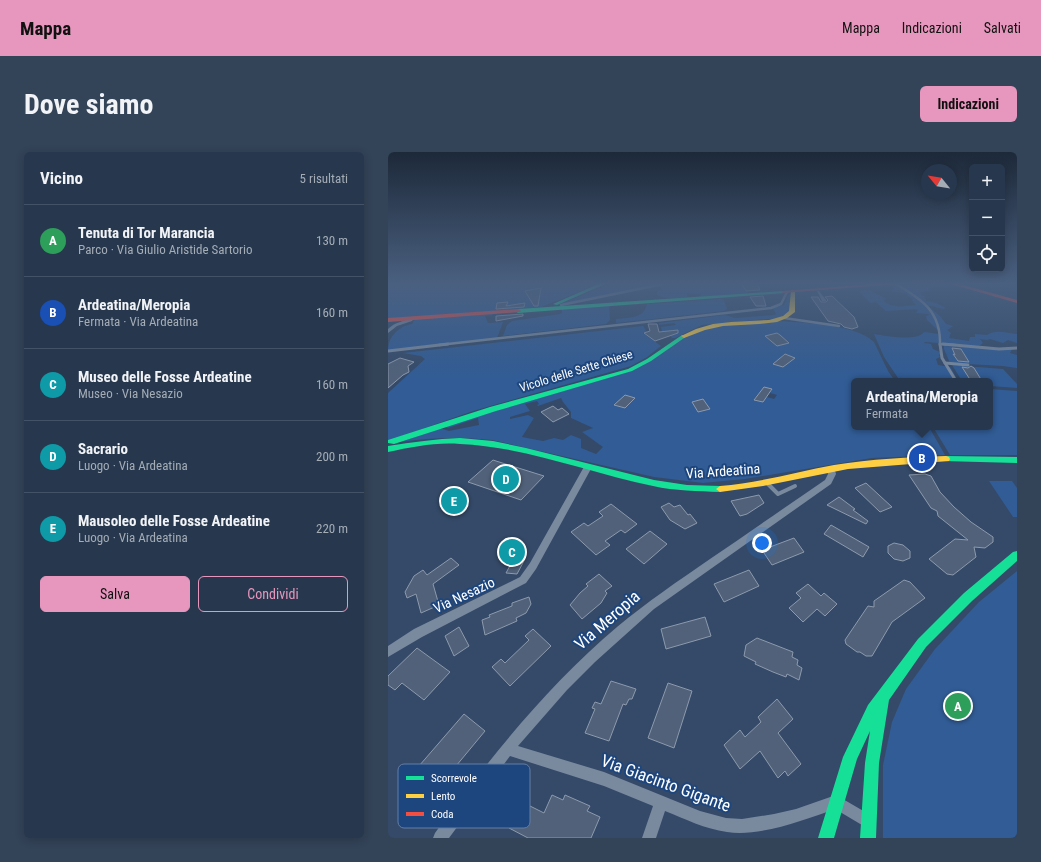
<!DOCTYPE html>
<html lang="it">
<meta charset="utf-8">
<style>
body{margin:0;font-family:"Roboto Condensed",sans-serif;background:#334358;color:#f1f3f6}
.controls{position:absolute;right:12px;top:12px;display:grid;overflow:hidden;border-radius:6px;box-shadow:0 2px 10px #0003}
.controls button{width:36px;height:36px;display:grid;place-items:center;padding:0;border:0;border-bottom:1px solid #435266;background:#27384e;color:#f1f3f6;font:20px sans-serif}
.compass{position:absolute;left:533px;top:12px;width:36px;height:36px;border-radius:50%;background:#27384e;box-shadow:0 2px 10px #0003;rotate:300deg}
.you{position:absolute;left:374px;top:391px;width:14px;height:14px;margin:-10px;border:3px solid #fff;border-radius:50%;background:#1a73e8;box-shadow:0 0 0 6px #1a73e833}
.badge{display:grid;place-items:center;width:26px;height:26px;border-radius:50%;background:#e797bd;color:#fff;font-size:13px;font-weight:700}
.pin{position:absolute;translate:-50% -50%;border:2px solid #fff;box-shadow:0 1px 4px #0006}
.popup{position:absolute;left:463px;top:226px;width:142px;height:52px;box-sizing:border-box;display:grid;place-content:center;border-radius:6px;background:#27384e;filter:drop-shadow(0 1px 3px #0005);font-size:13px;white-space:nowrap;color:#a4acb6}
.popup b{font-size:15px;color:#f1f3f6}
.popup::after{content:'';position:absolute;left:50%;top:100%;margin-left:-8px;border:8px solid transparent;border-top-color:#27384e}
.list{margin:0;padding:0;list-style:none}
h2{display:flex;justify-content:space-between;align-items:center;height:52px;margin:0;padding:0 16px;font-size:17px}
h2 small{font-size:13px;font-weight:400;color:#a4acb6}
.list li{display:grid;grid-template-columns:26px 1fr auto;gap:12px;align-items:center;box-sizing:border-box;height:72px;padding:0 16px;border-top:1px solid #435266}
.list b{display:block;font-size:15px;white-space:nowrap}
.list p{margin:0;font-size:13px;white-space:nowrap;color:#a4acb6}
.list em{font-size:13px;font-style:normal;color:#a4acb6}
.actions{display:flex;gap:8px;padding:12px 16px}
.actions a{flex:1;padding:9px 0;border:1px solid #e797bd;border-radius:6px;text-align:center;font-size:14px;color:#e797bd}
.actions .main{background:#e797bd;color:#111}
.icon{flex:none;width:22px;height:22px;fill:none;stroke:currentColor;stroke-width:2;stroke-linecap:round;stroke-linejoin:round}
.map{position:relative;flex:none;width:629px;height:686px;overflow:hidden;border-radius:6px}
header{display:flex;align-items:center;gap:24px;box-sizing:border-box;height:56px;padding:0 20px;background:#e797bd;color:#111}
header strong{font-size:19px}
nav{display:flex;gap:22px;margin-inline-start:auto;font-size:14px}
.intro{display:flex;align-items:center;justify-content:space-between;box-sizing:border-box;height:96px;padding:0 24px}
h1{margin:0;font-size:28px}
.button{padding:10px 18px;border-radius:6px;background:#e797bd;color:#111;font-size:14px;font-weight:700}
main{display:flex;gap:24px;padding:0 24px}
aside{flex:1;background:#27384e;border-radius:6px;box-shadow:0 2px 10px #0003}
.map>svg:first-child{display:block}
</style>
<header>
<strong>Mappa</strong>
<nav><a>Mappa</a><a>Indicazioni</a><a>Salvati</a></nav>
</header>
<div class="intro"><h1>Dove siamo</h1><a class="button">Indicazioni</a></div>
<main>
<aside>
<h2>Vicino<small>5 risultati</small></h2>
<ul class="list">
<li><span class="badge" style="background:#2e9e5b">A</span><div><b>Tenuta di Tor Marancia</b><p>Parco · Via Giulio Aristide Sartorio</p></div><em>130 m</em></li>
<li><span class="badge" style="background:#1a4fb4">B</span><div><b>Ardeatina/Meropia</b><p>Fermata · Via Ardeatina</p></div><em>160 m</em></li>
<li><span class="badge" style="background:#0f9aa8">C</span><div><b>Museo delle Fosse Ardeatine</b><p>Museo · Via Nesazio</p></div><em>160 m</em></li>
<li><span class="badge" style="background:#0f9aa8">D</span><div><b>Sacrario</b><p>Luogo · Via Ardeatina</p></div><em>200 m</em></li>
<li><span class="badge" style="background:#0f9aa8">E</span><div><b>Mausoleo delle Fosse Ardeatine</b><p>Luogo · Via Ardeatina</p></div><em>220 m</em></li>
</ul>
<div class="actions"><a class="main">Salva</a><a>Condividi</a></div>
</aside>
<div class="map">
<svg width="629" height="686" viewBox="0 0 629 686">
<rect width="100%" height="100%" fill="#344a68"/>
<g fill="#315c95" fill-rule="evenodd">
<path d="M0,130h215l-62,25 -153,12z"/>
<path d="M226,130h42l-5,1 4,2 -94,19z"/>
<path d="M288,130l4,3 2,-1 -1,-2 6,2 7,-2h47l7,11 -47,4 -1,-3 -13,-1v4c-10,1 -21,3 -30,-2v-3l5,-3 -3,-3z"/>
<path d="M556,130l7,3 -22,3v3l-10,1 2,1v2l5,2 -3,1 3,1v2l10,2 10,5 -3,1 -11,-3h-4l12,10 6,8 7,2 -6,4 4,3 -2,5 20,3 1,-4h5v-3l12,1c8,-6 20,-2 30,-1v9l-9,-3 -5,3 -13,-4 -3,1 -7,-1 3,4 -4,3 -54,-4 -1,1 7,1 2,5 9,4 -3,2 1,2 -4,2 2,6 12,2 6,10 -2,2 2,2h-56l-16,-24 -10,-23c13,2 42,8 50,-2l15,2v-3l-12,-11 -1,-4 4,-1 -2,-1 -12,-1 2,-3 -2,-1 -30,2 -10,-9 -6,1 -11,-12 10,-1 16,8 1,1 -3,1c8,9 22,6 33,5l-4,-4 1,-2 -9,-6 -13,-2 3,-2 -2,-3z"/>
<path d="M403,141l-1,19 -11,6 -77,7 -27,13h-3l-4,-7h-6l-1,-4 15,-2 -2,-2 -15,2v-2l66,-8 10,3 39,-3 2,-1 -3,-6 11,-3 4,-9z"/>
<path d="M333,147l3,1 3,9 -3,2 -108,12v-4c14,-2 28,0 31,-15z"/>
<path d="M221,153l1,15 -4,4 -103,12 4,-11 5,-4 48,-7 2,-1v-4z"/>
<path d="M105,162l-1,1 -7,1 3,7 15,-1 -6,16 -109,12c0,-13 11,-24 24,-26l3,-5z"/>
<path d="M392,169c26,2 75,3 94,21l14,29 7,10h-41v46h75l16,28 -73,3 -127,21 -42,4 -49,-6 -162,-37c-31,-3 -60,-3 -91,2l39,-14 9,3 30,-6 -1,-7 -30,10 -3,-2 181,-54 59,-35 27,-11zM389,181l12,9v1l-12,3 -12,-10zM396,202l11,4 -12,9 -9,-3zM376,235l8,2 -2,4 7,2 -3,4 -7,-2 -4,5 -9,-3zM173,246l2,4 8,10v6l22,10 -11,4 21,15 -7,7 -15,-6v-9l-10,-4 -8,5 -9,-2 -11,3 -21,-4 12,-19 -6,-3 -18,4v-2l20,-6 -5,-7 12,-3 2,3 -2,1 1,1z"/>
<path d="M255,174l4,6 -4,1 18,13 -14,11 -16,9 -158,45 -85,30v-48l37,-34 -4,-3 -18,-3z"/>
<path d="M556,194l68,3 -2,4 7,2v13l-14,-2 -53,-3 -6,-14z"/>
<path d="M564,213l51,4 14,15v4l-27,-2v-5h-8l-8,-13 -6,8 3,5h-9z"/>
<path d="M602,237l27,2v64h-67l-17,-28h57z"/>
<path d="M601,329h23l5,7v29h-4z"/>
<path d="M629,419v267h-134v-73l9,-43 14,-33 29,-40 44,-47z"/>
</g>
<g fill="#506179" stroke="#8d9aad">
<path d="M353,130h13l4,4 2,4 -14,1z"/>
<path d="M153,136l-3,18h-4l-9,-15z"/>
<path d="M375,144l3,10h-10l-6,-9z"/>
<path d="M444,144l22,21 4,10 -6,2 -8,-2 -3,-3 -13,-3 -17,-24h7l3,5h5l2,-2 -3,-3z"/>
<path d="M120,150l-2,4 19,-3 -1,4 -28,2 1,-6z"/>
<path d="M135,162v2l-27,5v-5z"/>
<path d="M260,172h9l2,8 19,-2v3l-23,8 -11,-8 6,-2z"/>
<path d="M389,181l3,2 9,8 -12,3 -12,-10z"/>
<path d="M564,196l9,1 8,13 -11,-1 -5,-7 2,1z"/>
<path d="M397,202l10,4 -12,9 -10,-3z"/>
<path d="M12,206l14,4 -6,4 1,6 -6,3 -15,13v-24z"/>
<path d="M583,214l3,2 8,13h-11l-9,-14 6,1z"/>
<path d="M376,235l8,2 -9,13 -9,-2z"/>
<path d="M237,243l10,3 -10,10 -11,-3z"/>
<path d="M315,247l7,10 -12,3 -6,-10z"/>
<path d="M165,254l5,4 4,-2 7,6 -16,8 -12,-10z"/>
<path d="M105,308l3,1 48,15 -23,24 -53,-18z"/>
<path d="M537,322l6,2 9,16 14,15 17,15 22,15v5l-8,6 -11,-1 2,10 -23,18 -6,-1 -18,-15 26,-20 13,1 -30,-24 -1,-5 -6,-3 -22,-33z"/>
<path d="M478,331l26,24 -12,5 -25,-24z"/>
<path d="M371,343l5,8 -17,11 -7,2 -9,-15z"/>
<path d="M451,345l16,12 -2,1 15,11 -2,3 -39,-19z"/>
<path d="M281,351l5,4 6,-2 8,10 2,-1 7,9 -12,6 -15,-9 -9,-13z"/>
<path d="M223,352l26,20 -12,9 -4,-3 -16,11 5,4 -14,10 -25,-23 13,-9 4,3 15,-10 -4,-4z"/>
<path d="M443,373l38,22 -6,10 -39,-23z"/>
<path d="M262,379l17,13 -23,20 -18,-15z"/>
<path d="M406,386l10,14 -32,13 -10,-15z"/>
<path d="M506,391l9,2 7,6v7l-7,3 -9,-2 -6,-6v-7z"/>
<path d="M123,396h5l1,10 8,1 -8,15 -11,-1 6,-11 -8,-1v-6z"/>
<path d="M63,406l8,7 -26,19 6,21 -18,8 -5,-19 -9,4 -2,-6 9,-16 9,-6 4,5z"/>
<path d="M361,418l10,16 -35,16 -10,-18z"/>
<path d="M211,422l13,12 -7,5 2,2 -6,10 -19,16 -12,-14 10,-12 8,-7 -2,-2z"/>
<path d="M516,428l6,2 15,16 -33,24 -20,34h-6l-6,-4h-3l-11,-8 -1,-4 23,-34 6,1v-6z"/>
<path d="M420,432l13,12 3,-3 13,11 -12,12 -8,-7 -14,13 -14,-14 12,-10 -5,-5z"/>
<path d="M141,445l2,7 -5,9 -10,5 1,3 -32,14 -3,-15 8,-3 -1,-2 23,-9v-3z"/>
<path d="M317,465l6,19 -45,13 -5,-20z"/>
<path d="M71,475l10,19 -15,10 -9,-20z"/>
<path d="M145,477l18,17 -41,40 -18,-19 9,-8 4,4 24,-23 -4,-4z"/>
<path d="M369,486l36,14 -1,5 6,3 -1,5 5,3 -3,12 -12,-6 -1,3 -13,-5 -18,-8 1,-2 -12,-6 2,-11z"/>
<path d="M29,496l33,24 -26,28 -22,-17 -7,7 -7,-5v-9z"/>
<path d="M223,529l25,8 -4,10h-3l-3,6 -3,-1 -14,37 -24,-8 10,-24 -3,-1 3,-6 6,2z"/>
<path d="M280,531l24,8 -18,57 -26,-10z"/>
<path d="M389,547l16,20 -15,14 23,31 -13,12 -3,-5 -7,7 -18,-27 -20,18 -16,-24 16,-15 5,7 16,-15 -3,-5z"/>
<path d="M76,562l21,17 -58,70 -21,-20z"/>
<path d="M164,643l11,5 2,-5 25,11 -3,5 13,6 -9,21h-63l-19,-10 13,-26 22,11z"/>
</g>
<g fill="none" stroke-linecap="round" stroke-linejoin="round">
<g stroke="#798a9f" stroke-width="2.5">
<path d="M508,132c27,16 45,28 44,61"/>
<path d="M173,153l112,-23"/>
<path d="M396,166l55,8"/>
<path d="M552,192l15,1"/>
<path d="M51,193l332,-37 10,-4 6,-12"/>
</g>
<g stroke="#798a9f" stroke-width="3">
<path d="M552,192l2,14 14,23"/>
<path d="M555,192l56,5 18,-1"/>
<path d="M0,199l60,-7"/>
<path d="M557,211l23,2"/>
</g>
<path stroke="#798a9f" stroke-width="4" d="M378,330l12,12 17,-8"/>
<g fill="#798a9f" fill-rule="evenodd">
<path d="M429,139h2l7,9v1h-4z"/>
<path d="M22,165l4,1 -2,3 -15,5 -9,7v-4c8,-8 15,-6 22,-12z"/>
<path d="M200,312l4,3 -56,102 -10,14 -104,54 -34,20v-11l26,-17 106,-52 10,-14 55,-98z"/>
<path d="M443,314l3,1 2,7 -5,10 -177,125 -59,53 -28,28 -49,56 86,26 96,39 26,7 16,1 32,-5 22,-5 40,-14 36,21 2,5 -2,5 -5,2 -32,-19c-31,11 -75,28 -108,23 -22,-3 -42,-13 -62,-21l-9,27h-14l11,-32 -49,-20 -94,-30 -61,82h-16l2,-5c54,-74 112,-147 182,-206 30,-25 61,-46 93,-68 38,-26 77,-53 115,-79l3,-6 -1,-5z"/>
</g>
<g fill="#16e098" fill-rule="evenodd">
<path d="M215,130h7l-53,23 -4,-1z"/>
<path d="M395,139h2v2l-267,20 -3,-2 3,-2z"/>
<path d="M294,183l5,1 -36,25 -19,10 -136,40 -102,33 -6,-1v-3l102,-33 138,-38 19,-10z"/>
<path d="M72,286l33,3 33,7 128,32 33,5 33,1 4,3 -4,3c-22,-1 -45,-1 -67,-6 -64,-13 -126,-39 -193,-42 -24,-2 -48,3 -72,8v-6c24,-4 48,-7 72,-8z"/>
<path d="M558,304l71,1v6l-74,-2 -1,-2 1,-2z"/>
<path d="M629,399v10l-45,40 -46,46 -37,53 -10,63 -3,75h-16l5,-75 5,-32 -13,28 -23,79h-16l25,-81 25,-52 50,-66 46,-46 49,-41z"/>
</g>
<g fill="#ffcf43" fill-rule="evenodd">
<path d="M405,138l2,1v21l-8,6 -10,4 -18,2 -36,2 -18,4 -21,8 -3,-2 15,-7 17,-5 18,-2 38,-2 14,-4 6,-5 2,-20z"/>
<path d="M558,304l3,1 1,2 -1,2 -101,8 -85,17 -43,6 -4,-3 4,-3c39,-3 76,-14 114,-21 37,-6 75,-8 112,-9z"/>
</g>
<g fill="#f24e42" fill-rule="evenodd">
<path d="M510,130h26l-141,11 -2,-1 2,-1z"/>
<path d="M556,130h8l65,18v3z"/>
<path d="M130,157l3,2 -1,1 -132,10v-4z"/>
</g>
</g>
<linearGradient id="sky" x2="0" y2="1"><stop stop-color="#1d2939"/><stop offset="0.58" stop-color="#4a6080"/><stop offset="1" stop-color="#4a6080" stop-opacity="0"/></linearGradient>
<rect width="629" height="226" fill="url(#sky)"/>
<g text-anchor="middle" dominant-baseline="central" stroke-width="4" stroke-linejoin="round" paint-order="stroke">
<g font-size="12" fill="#fff" stroke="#1e467e">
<text transform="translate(188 219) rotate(-17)">Vicolo delle Sette Chiese</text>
</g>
<g font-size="14" fill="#fff" stroke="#1e467e">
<text transform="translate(335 319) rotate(-4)">Via Ardeatina</text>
<text transform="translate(76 443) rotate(-25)">Via Nesazio</text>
</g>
<g font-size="17" fill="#fff" stroke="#1e467e">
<text transform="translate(219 468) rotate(-41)">Via Meropia</text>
<text transform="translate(278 631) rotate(20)">Via Giacinto Gigante</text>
</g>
</g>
<rect x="10" y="612" width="132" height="64" rx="6" fill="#1e467e" stroke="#627ea5" stroke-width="1"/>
<rect x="18" y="624" width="18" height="4" fill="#16e098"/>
<rect x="18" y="642" width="18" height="4" fill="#ffcf43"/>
<rect x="18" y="660" width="18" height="4" fill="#f24e42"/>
<g font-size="11" fill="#fff">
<text x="43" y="630">Scorrevole</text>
<text x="43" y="648">Lento</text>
<text x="43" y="666">Coda</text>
</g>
</svg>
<div class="controls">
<button>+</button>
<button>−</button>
<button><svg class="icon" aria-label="locate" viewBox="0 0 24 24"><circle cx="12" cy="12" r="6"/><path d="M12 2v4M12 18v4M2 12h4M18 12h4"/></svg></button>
</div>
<svg class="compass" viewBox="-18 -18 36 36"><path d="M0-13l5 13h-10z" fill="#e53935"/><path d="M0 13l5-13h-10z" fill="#a4acb6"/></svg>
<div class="you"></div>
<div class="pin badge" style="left:570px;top:554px;background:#2e9e5b">A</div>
<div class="pin badge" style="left:534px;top:306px;background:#1a4fb4">B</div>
<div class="popup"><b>Ardeatina/Meropia</b>Fermata</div>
<div class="pin badge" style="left:124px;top:400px;background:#0f9aa8">C</div>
<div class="pin badge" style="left:118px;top:327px;background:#0f9aa8">D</div>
<div class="pin badge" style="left:66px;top:349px;background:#0f9aa8">E</div>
</div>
</main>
